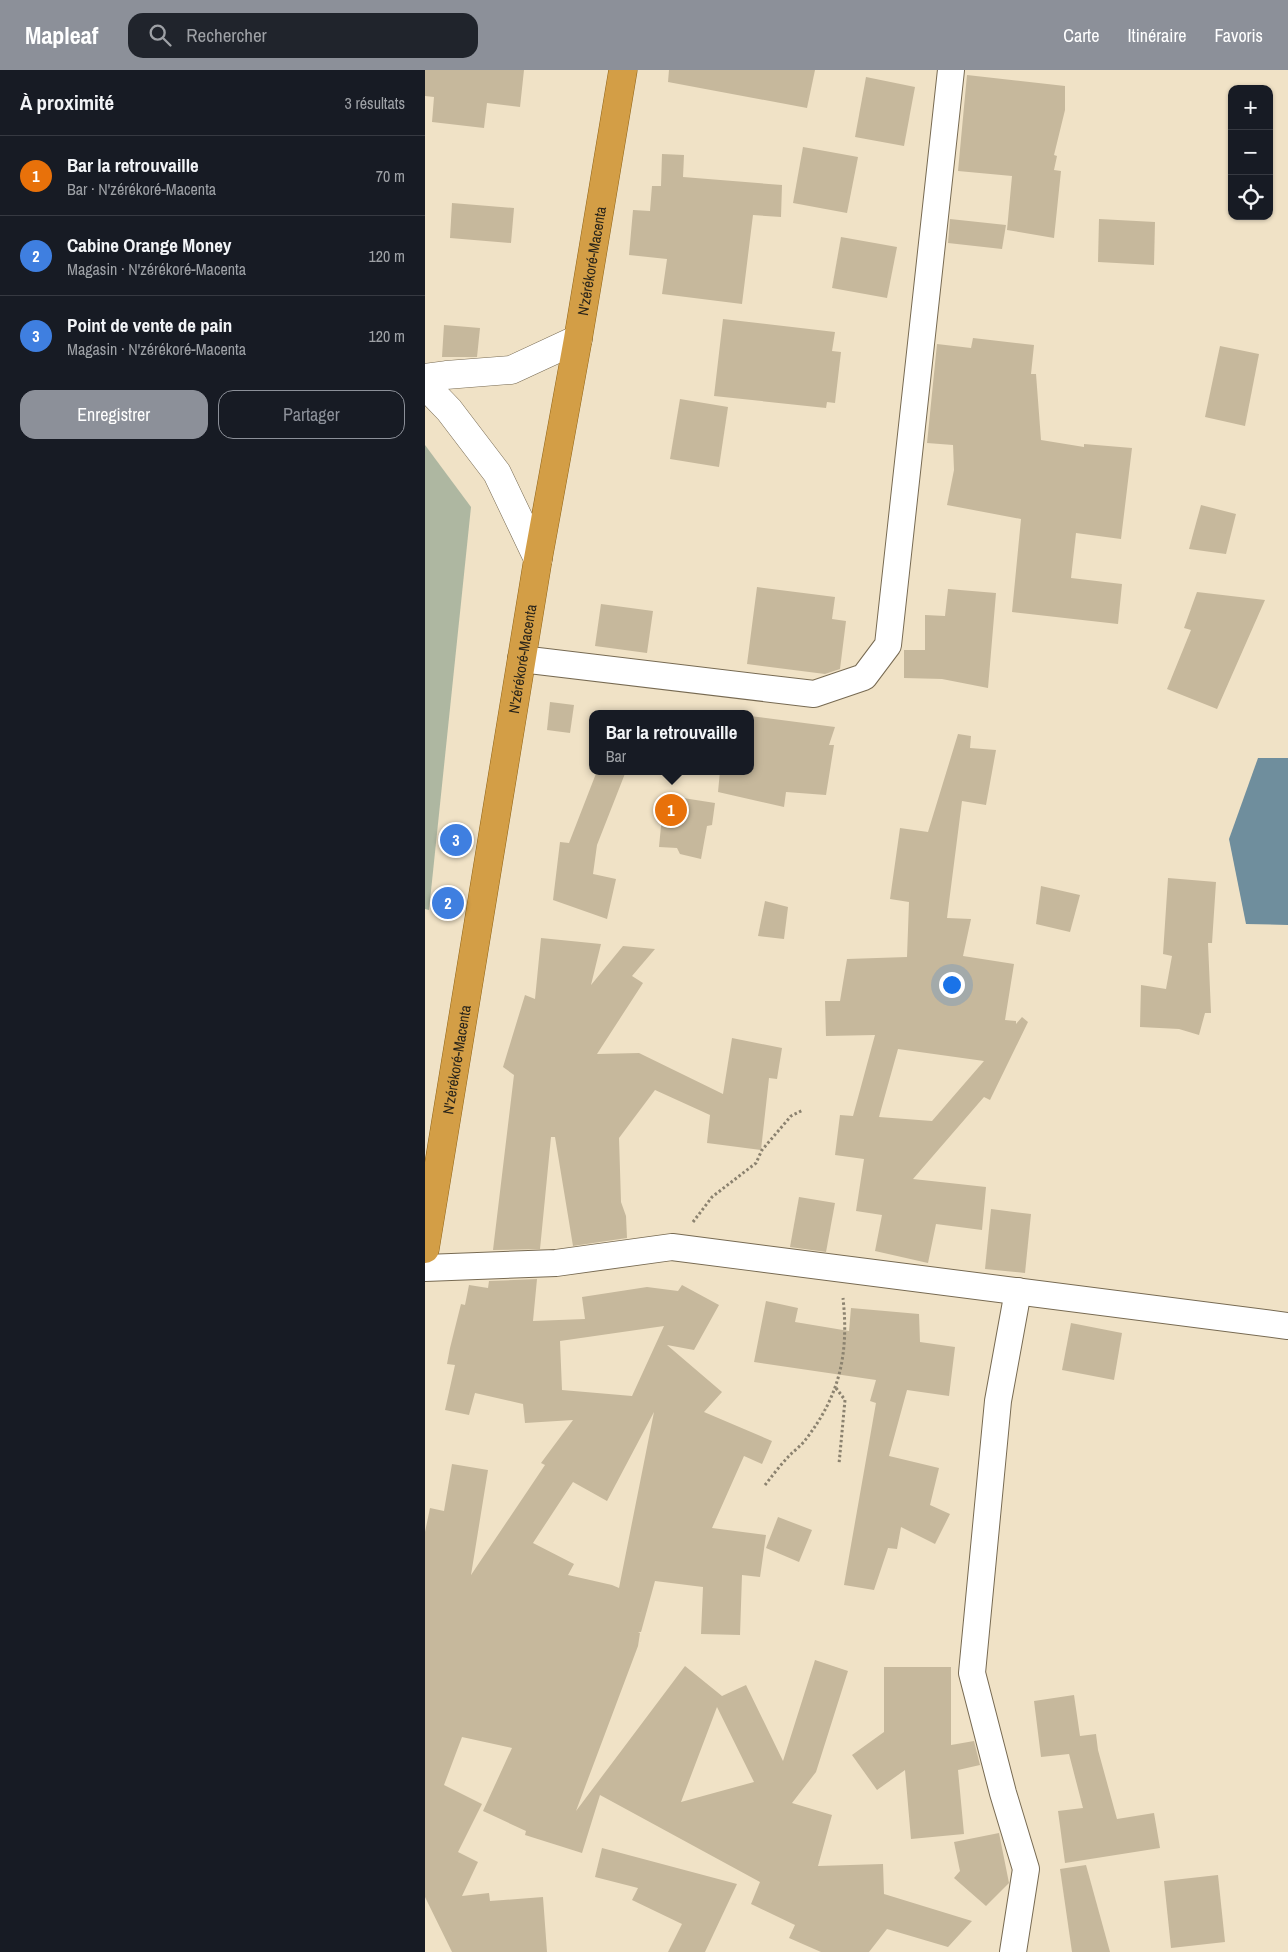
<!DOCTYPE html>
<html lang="fr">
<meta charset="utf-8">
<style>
body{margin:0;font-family:"Archivo Narrow",sans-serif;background:#20242c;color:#f1f3f6}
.controls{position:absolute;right:15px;top:15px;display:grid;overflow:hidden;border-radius:10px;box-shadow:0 1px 4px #0004}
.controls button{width:45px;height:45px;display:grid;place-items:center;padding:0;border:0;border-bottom:1px solid #363941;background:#171b24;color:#f1f3f6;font:25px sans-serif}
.you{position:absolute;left:526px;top:914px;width:18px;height:18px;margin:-12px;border:4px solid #fff;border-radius:50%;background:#1a73e8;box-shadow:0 0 0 8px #1a73e833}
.badge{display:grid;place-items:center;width:32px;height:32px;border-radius:50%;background:#8c9099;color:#fff;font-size:16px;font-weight:700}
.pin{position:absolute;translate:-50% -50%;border:2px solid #fff;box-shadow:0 1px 5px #0006}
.popup{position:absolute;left:164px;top:640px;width:165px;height:65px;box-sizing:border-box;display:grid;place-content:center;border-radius:10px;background:#171b24;filter:drop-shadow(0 1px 4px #0005);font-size:16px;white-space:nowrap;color:#9ea1a6}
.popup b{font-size:19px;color:#f1f3f6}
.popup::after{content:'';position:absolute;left:50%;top:100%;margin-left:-10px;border:10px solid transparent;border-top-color:#171b24}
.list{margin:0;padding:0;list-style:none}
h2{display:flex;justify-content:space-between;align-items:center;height:65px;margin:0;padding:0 20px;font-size:21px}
h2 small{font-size:16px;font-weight:400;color:#9ea1a6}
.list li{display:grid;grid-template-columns:32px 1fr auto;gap:15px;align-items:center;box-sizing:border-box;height:80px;padding:0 20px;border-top:1px solid #363941}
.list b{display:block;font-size:19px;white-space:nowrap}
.list p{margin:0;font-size:16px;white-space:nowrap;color:#9ea1a6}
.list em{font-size:16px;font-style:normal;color:#9ea1a6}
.actions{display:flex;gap:10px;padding:15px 20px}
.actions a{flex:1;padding:11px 0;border:1px solid #8c9099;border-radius:15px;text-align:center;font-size:18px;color:#8c9099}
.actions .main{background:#8c9099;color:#fff}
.icon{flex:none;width:28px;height:28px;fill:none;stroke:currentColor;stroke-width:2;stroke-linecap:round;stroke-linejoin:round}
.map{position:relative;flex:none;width:863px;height:1882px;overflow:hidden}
header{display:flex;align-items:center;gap:30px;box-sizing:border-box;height:70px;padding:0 25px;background:#8c9099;color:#fff}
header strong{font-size:24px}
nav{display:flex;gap:28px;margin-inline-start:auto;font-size:18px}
.search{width:350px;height:45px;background:#20242c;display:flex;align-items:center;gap:12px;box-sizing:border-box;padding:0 18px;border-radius:15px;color:#9ea1a6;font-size:19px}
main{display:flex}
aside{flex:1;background:#171b24}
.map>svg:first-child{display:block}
</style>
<header>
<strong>Mapleaf</strong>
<div class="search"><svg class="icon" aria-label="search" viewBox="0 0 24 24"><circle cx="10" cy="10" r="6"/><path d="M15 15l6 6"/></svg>Rechercher</div>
<nav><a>Carte</a><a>Itinéraire</a><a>Favoris</a></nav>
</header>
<main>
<aside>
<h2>À proximité<small>3 résultats</small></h2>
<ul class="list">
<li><span class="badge" style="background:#e8710a">1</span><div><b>Bar la retrouvaille</b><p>Bar · N'zérékoré-Macenta</p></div><em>70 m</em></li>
<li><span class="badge" style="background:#3f7fe0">2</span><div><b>Cabine Orange Money</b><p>Magasin · N'zérékoré-Macenta</p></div><em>120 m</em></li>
<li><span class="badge" style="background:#3f7fe0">3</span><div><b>Point de vente de pain</b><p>Magasin · N'zérékoré-Macenta</p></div><em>120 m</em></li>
</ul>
<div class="actions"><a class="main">Enregistrer</a><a>Partager</a></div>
</aside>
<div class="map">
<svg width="863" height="1882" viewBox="0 0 863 1882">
<rect width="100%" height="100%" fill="#f0e2c6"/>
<path fill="#aeb7a1" d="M0,375l46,62 -42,403 -4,-1z"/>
<path fill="#6f8e9d" d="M833,688h30v167l-42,-1 -17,-85z"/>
<g fill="#c6b89c" fill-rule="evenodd">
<path d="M0,0h99l-4,37 -33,-4 -3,25 -52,-6 2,-25 -9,-1z"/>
<path d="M244,0h146l-8,38 -139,-26z"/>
<path d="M542,5l98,11v24l-11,45 3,1 -3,14 7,1 -7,67 -47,-8 5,-54 -54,-5z"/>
<path d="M441,7l49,10 -11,59 -49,-9z"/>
<path d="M378,77l55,10 -11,56 -54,-10z"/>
<path d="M237,84l22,1 -1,22 99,8 -1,32 -28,-2 -11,89 -80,-10 5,-35 -38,-4 4,-45 17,1 2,-25h9z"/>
<path d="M27,133l62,5 -3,35 -61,-5z"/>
<path d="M525,149l56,6 -4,24 -54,-6z"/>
<path d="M674,149l56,3 -1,43 -56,-3z"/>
<path d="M416,167l56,10 -10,51 -55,-10z"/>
<path d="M298,249l112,13 -3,19 9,1 -6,51 -8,-1 -1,6 -112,-12z"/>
<path d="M19,255l36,3 -3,29h-35z"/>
<path d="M548,268l61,7 -3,29h5l5,66 43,7v-3l48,4 -11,91 -45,-6 -5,45 51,6 -4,40 -106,-12 9,-93 -74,-14 7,-35 -1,-25 -26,-2 10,-99 34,4z"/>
<path d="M795,276l39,8 -14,72 -40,-9z"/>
<path d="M255,329l48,8 -9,60 -49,-8z"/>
<path d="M776,435l35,9 -10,40 -37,-5z"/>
<path d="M332,517l78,10 -3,22 14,2 -6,48 -15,5 -78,-10z"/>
<path d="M523,519l48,4 -8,95 -46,-9 -38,-1v-28h21v-35l20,1z"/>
<path d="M772,522l68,8 -48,109 -50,-20 24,-59 -7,-2z"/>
<path d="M176,534l52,7 -6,42 -52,-7z"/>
<path d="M125,632l24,3 -4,28 -23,-3z"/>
<path d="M325,646l85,11 -6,18h5l-8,50 -40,-3 -2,15 -66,-15 2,-21h30z"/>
<path d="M533,664l13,2 -1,12 26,2 -10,55 -24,-4 -15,117 24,1 -8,37 51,8 -9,56 11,1v3l6,-7 6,5 -38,78 -6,-3 -71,82 73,8 -4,43 -46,-6 -8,39 -53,-12 7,-36 -26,-4 8,-52 -29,-4 5,-40 13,1 22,-81 -49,1 -1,-35h15l7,-42 60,-2 2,-55 -19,-3 10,-71 28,4zM473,979l86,12 -52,60 -53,-4z"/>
<path d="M172,701h29l-29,74 -4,29 23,5 -9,40 -54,-19 7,-58 9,1z"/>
<path d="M239,725l51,8 -3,22 -5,1 -6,33 -21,-5 -3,-6 -18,-1z"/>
<path d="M743,808l48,4 -4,61h-4l3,70h-6l-6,22 -20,-6 -39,-2 1,-42 25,4 6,-33 -9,-2z"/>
<path d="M616,816l39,9 -10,37 -34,-8z"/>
<path d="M340,831l23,6 -4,32 -26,-3z"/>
<path d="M116,868l60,6 -10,41 32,-39 32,3 -23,27 11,7 -46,71 42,-1 84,41 9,-56 50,10 -5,31 -8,-1 -8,72 -54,-7 3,-28 -55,-25 -36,48 2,64 5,14 1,22 -54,8 -18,-109h-4l-11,112 -47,1 21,-175 -11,-8 22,-72 10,4z"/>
<path d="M374,1127l36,6 -9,49 -36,-5z"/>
<path d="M566,1139l40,5 -6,59 -40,-4z"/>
<path d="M112,1209l-4,42 52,-2 -3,-22 65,-10 31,4 4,-6 37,20 -25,45 -27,-5 55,47 -18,20 68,29 -10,23 -18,-8 -32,72 54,7 -6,42 -18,-2 -2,60 -39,-1 2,-47 -48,-6 -14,51h-3l2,1 -2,13 -62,165 109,-145 37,30 24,-11 37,76 32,-101 33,11 -32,101 -24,31 40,12 -14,51 65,-2 1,30 88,27 -24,26 -61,-18 -18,23h-48l-32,-14 6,-13 -44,-21 9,-22 -160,-87 -18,58 -57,-18 1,-4 -43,-20 29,-63 -50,-11 -18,48 38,19 -24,48 20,10 -16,34 27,-3 1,8 53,-4 4,55h-95l-27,-55v-365l5,-24 14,3 8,-47 36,6 -17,105 74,-110 -4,-2 32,-43 -48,3 -2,-19 -48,-11 -6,22 -24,-5 10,-45 -8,-1 3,-16 11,-44 4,1 4,-20 19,3 1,-7zM239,1256l-32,70 -70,-6 -2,-49zM229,1342l-35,176 -7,-3 -44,-10 6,-11 -41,-21 40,-61 34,19zM292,1637l37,75 -73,20z"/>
<path d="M341,1231l32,7 -3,14 54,9 2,-23 68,6 1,28 35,5 -6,49 -42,-6 -18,66 50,12 -9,37 20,9 -15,30 -34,-17 -4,22 -9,-1 -14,42 -30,-5 32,-182 -6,-2 6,-21 -122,-18z"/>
<path d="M646,1253l51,10 -8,47 -52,-10z"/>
<path d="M353,1447l34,13 -13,32 -33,-14z"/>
<path d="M459,1597h67v78l23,-4 6,24 -22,5 6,64 -53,5 -6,-69 -28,20 -25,-35 32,-23z"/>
<path d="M649,1625l6,41 16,-2 2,16 19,69 37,-6 6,35 -95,15 -7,-52 25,-3 -14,-54 -28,3 -7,-56z"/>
<path d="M574,1763l10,50 -23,23 -32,-28 6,-7 -6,-29z"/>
<path d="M177,1778l135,36 -32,68h-37l14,-28 -50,-24 6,-12 -43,-11z"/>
<path d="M661,1795l24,87h-38l-12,-83z"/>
<path d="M793,1805l7,67 -54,6 -7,-67z"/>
</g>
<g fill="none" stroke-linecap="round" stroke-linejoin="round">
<g stroke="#776a52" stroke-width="28">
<g id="minor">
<path d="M96,589l293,35 50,-17 24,-32 63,-575"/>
<path d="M0,1198l131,-5 116,-16 616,79"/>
<path d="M588,1882l13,-83 -23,-76 -31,-120 26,-272 20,-110"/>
</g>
</g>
<g stroke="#776a52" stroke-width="29">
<g id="tertiary">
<path d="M0,308l21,-3 65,-5 67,-31"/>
<path d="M0,315l24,25 48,63 41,86"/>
</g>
</g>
<g stroke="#906418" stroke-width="29">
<g id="trunk">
<path id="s1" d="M0,1179l113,-690 40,-220 45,-269"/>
</g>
</g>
<g stroke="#8b826f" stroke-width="3" stroke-dasharray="2.5 2.5" stroke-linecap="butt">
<path d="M268,1152l19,-25 44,-34 6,-13 29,-34 12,-6"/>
<path d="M411,1318l9,12 -6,64"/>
<path d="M340,1415c8,-10 16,-21 25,-30 5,-5 12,-10 16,-16 34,-44 43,-86 37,-141"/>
</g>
<use href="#minor" stroke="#fff" stroke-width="26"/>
<use href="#tertiary" stroke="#fff" stroke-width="28"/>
<use href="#trunk" stroke="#d39e46" stroke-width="28"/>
</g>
<g text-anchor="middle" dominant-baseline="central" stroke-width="4" stroke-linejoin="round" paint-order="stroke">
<g font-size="15" fill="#29241a" stroke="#fdefd3">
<text stroke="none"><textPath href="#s1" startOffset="1002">N'zérékoré-Macenta</textPath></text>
<text stroke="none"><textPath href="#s1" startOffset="598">N'zérékoré-Macenta</textPath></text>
<text stroke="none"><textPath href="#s1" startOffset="192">N'zérékoré-Macenta</textPath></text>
</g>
</g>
</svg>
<div class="controls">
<button>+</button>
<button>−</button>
<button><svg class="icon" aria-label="locate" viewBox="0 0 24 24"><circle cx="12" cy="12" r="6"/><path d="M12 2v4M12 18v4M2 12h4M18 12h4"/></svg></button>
</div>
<div class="you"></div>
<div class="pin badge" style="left:246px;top:740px;background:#e8710a">1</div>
<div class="popup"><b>Bar la retrouvaille</b>Bar</div>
<div class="pin badge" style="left:23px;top:833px;background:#3f7fe0">2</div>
<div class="pin badge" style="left:31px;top:770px;background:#3f7fe0">3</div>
</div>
</main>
